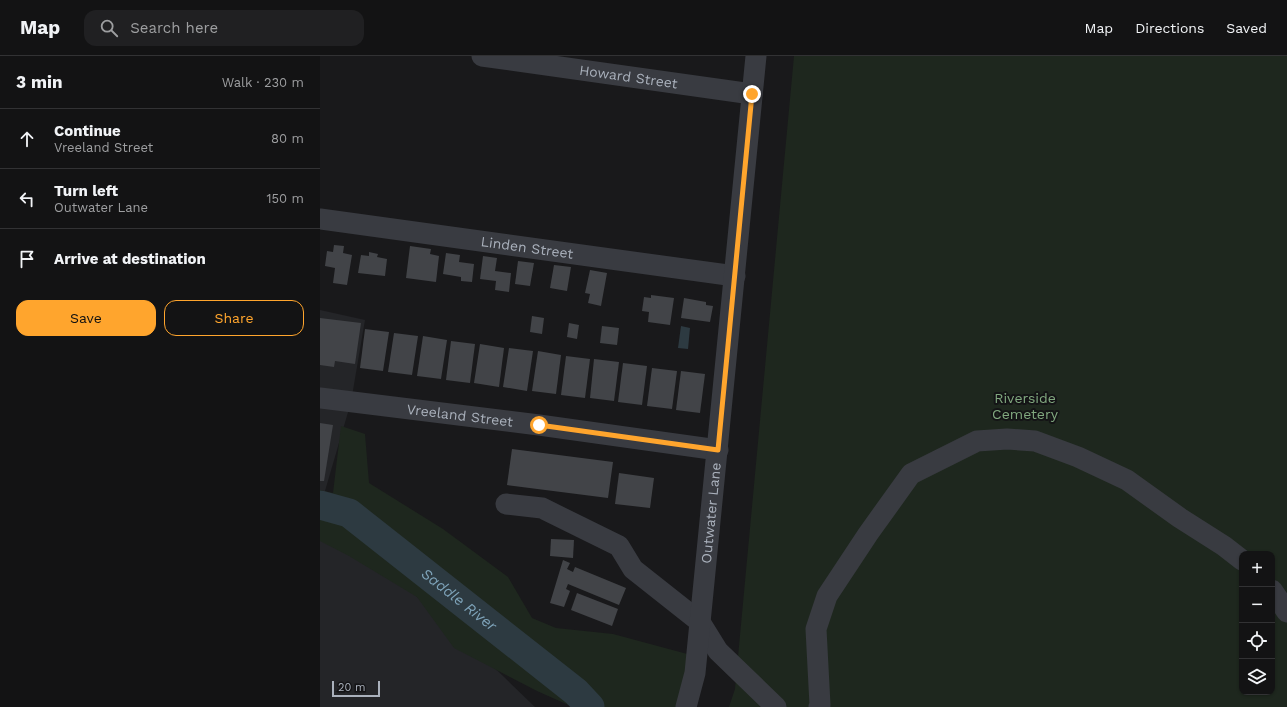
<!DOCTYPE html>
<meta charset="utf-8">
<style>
body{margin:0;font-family:"Work Sans",sans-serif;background:#202022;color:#f1f3f6}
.controls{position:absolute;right:12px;bottom:12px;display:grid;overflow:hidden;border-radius:8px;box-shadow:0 1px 3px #0004}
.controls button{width:36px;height:36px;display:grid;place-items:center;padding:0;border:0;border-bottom:1px solid #323234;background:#131314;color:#f1f3f6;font:20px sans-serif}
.scale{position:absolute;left:12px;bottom:10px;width:48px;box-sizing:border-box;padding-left:4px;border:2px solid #aab1bc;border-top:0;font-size:11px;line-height:14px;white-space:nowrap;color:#aab1bc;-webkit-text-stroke:3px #141416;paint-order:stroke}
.stop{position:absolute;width:12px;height:12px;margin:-9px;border:3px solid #ffa52d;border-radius:50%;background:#fff}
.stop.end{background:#ffa52d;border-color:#fff;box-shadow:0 1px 4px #0008}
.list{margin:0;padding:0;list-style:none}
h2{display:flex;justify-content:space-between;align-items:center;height:52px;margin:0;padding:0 16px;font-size:17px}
h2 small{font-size:13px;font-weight:400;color:#9d9ea0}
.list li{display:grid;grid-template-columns:26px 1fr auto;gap:12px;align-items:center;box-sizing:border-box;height:60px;padding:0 16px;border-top:1px solid #323234}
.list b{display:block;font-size:15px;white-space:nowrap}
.list p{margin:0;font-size:13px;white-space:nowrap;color:#9d9ea0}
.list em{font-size:13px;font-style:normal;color:#9d9ea0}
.actions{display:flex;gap:8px;padding:12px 16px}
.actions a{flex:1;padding:9px 0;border:1px solid #ffa52d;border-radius:12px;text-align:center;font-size:14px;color:#ffa52d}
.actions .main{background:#ffa52d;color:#111}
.icon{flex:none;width:22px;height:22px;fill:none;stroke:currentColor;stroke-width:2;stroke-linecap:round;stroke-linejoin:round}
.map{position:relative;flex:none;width:967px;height:651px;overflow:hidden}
header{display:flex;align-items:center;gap:24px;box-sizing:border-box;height:56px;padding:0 20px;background:#131314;border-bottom:1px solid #323234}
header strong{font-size:19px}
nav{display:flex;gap:22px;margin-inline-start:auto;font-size:14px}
.search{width:280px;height:36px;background:#202022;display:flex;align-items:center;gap:10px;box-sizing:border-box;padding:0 14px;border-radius:12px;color:#9d9ea0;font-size:15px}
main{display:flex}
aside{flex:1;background:#131314}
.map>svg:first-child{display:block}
</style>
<header>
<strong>Map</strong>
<div class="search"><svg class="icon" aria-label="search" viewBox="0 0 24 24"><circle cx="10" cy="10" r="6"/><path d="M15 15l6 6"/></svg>Search here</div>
<nav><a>Map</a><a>Directions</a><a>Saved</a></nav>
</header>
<main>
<aside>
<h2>3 min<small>Walk · 230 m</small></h2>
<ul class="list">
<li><svg class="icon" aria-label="ahead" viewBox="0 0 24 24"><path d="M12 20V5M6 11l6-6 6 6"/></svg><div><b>Continue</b><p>Vreeland Street</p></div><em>80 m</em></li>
<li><svg class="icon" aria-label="left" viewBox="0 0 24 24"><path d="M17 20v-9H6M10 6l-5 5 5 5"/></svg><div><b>Turn left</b><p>Outwater Lane</p></div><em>150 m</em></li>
<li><svg class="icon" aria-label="arrive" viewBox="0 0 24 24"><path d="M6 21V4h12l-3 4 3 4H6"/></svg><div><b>Arrive at destination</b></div></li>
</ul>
<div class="actions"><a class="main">Save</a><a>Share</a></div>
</aside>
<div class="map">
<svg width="967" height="651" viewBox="0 0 967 651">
<rect width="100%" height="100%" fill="#19191b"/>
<g fill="#242528">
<path d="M0,254l45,10 -14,82 -31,106z"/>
<path d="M0,459l128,108 87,84h-215z"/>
</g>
<g fill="#1e271e" fill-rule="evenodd">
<path d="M474,0h493v651h-558l6,-18zM922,498h30v138h-30z"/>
<path d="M21,370l24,8 4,49 74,46 65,48 24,41 24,10 57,6 78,21 -11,52h-107l-36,-16 -83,-43 -37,-51 -68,-41 -29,-15v-51l13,3z"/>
</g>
<path fill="#2d3a41" d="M361,270l9,2 -2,21 -10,-1z"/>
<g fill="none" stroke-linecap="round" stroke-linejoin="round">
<path stroke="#2d3a41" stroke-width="29" id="s1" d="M0,449l29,8 227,179 14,15"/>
</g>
<g fill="#424448">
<path d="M14,189l10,1 -1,7 9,2 -5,30 -14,-2 2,-15 -10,-2 2,-15 6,1z"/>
<path d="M90,190l21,3 -1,5 9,2 -3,26 -30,-4z"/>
<path d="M49,196l9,2 -1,3 10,2 -2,17 -27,-3 3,-18 8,1z"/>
<path d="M126,197l14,2 -1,7 15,2 -2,18 -11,-1v-4l-18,-3z"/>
<path d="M163,200l14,2 -2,13 16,2 -2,19 -14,-2 1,-9 -16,-2z"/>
<path d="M198,205l16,2 -4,23 -15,-2z"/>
<path d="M234,209l17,2 -4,24 -17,-3z"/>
<path d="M270,214l17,3 -6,33 -13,-3 2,-9 -5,-1z"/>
<path d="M331,239l23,3 -4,27 -22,-3 1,-10 -7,-1 2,-14 7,1z"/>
<path d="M364,242l22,4v3l7,1 -3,16 -29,-4z"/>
<path d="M212,260l12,2 -2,16 -12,-2z"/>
<path d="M0,262l41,5 -6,41 -20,-3 -1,6 -14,-2z"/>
<path d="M249,267l10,2 -2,14 -10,-2z"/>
<path d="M282,270l17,2 -2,17 -17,-2z"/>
<path d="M45,273l24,3 -6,39 -23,-3z"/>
<path d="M74,277l24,3 -6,39 -24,-3z"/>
<path d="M103,280l24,4 -6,39 -24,-3z"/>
<path d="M131,285l24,3 -5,39 -24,-3z"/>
<path d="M160,288l24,4 -5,39 -25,-4z"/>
<path d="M189,292l24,3 -6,40 -24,-4z"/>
<path d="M218,295l23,4 -5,39 -24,-3z"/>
<path d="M246,300l24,3 -5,39 -24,-3z"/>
<path d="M274,303l25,3 -5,39 -24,-3z"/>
<path d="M303,307l24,3 -5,39 -24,-3z"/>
<path d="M332,312l25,3 -5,38 -25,-3z"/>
<path d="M361,315l24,3 -5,39 -24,-3z"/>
<path d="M0,367l13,2 -9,56h-4z"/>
<path d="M192,393l101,13 -5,36 -101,-13z"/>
<path d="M299,417l35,5 -4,30 -35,-4z"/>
<path d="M231,483l23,1 -1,18 -23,-2z"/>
<path d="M243,504l7,3 -3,6 6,3 2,-5 51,21 -7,17 -51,-21 -2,5 4,2 -6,16 -14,-4z"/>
<path d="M257,537l41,16 -6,17 -41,-16z"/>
</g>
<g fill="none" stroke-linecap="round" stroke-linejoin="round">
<g stroke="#393b41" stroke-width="21">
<path id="s2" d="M162,0l270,38"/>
<path id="s3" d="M0,163l415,57"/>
<path id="s4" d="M0,342l219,27 179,25"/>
<path d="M186,448l36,4 77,38 14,23 67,53 18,29 58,56"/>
<path d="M952,534l15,22"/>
<path id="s5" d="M366,651l9,-34 61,-617"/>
<path d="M499,651l1,-2 -4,-76 11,-33 41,-62 43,-60 66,-33 30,-2 28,2 43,16 49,23 53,38 44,28 18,14"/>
</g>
</g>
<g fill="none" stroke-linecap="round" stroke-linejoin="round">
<path stroke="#ffa52d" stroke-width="5" d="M219,369l179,25 34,-356"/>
</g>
<g text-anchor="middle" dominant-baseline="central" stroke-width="4" stroke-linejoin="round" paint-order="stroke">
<g font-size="14" fill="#aab1bc" stroke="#141416">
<text stroke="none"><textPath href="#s2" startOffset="148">Howard Street</textPath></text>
<text stroke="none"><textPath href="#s3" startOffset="209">Linden Street</textPath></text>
<text stroke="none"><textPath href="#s4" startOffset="141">Vreeland Street</textPath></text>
<text stroke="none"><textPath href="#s5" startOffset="196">Outwater Lane</textPath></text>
</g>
<g font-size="14" fill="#81a87f" stroke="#141416">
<text x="705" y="342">Riverside<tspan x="705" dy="16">Cemetery</tspan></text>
</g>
<g font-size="15" font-style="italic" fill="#7ea3b9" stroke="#141416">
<text stroke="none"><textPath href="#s1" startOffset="170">Saddle River</textPath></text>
</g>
</g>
</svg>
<div class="controls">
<button>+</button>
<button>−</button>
<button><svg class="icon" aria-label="locate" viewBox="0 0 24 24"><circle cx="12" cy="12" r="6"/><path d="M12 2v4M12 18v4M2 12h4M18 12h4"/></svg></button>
<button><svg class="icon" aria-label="layers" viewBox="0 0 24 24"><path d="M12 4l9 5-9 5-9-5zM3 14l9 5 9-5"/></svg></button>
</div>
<div class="scale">20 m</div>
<div class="stop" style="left:219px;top:369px"></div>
<div class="stop end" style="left:432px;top:38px"></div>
</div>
</main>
